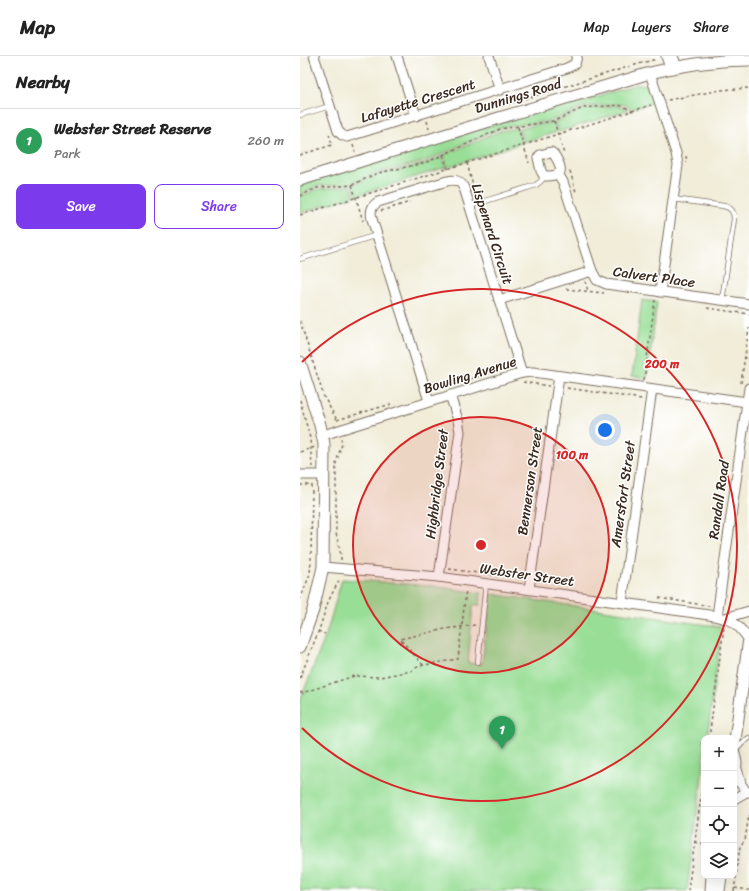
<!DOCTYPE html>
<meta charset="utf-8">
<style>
body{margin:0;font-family:Sriracha,sans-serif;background:#f2f2f2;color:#222}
.controls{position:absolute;right:12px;bottom:12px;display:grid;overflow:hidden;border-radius:8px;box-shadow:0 4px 16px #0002}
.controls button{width:36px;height:36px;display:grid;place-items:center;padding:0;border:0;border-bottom:1px solid #e0e0e0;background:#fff;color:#222;font:20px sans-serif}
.you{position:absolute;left:305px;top:374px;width:14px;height:14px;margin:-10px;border:3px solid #fff;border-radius:50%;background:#1a73e8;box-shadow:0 0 0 6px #1a73e833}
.badge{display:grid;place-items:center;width:26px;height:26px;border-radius:50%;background:#7c3aed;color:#fff;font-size:13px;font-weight:700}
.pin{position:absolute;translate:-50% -33px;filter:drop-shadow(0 1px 2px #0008)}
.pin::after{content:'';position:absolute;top:21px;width:14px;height:12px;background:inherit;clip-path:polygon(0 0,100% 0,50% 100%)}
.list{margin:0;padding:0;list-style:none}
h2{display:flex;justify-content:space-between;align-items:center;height:52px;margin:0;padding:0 16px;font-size:17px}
h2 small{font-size:13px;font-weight:400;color:#767676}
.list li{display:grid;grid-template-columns:26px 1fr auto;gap:12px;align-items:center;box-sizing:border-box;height:64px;padding:0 16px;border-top:1px solid #e0e0e0}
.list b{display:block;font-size:15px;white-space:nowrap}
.list p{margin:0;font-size:13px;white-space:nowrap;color:#767676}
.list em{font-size:13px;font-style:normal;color:#767676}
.actions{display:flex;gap:8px;padding:12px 16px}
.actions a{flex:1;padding:9px 0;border:1px solid #7c3aed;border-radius:8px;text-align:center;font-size:14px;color:#7c3aed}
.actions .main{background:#7c3aed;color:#fff}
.icon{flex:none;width:22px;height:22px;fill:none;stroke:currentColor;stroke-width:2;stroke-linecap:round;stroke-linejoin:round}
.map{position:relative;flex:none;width:449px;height:835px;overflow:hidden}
header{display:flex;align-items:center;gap:24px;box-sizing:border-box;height:56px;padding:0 20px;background:#fff;border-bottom:1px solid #e0e0e0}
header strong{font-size:19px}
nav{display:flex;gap:22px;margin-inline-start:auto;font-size:14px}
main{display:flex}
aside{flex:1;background:#fff}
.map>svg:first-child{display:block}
</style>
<header>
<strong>Map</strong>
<nav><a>Map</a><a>Layers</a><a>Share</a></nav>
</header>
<main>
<aside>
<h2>Nearby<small></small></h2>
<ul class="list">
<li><span class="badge" style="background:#2e9e5b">1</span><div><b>Webster Street Reserve</b><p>Park</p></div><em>260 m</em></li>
</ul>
<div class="actions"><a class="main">Save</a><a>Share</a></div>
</aside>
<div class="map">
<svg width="449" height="835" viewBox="0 0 449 835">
<rect width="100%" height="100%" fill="#fff"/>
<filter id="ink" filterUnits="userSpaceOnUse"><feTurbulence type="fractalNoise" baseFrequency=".025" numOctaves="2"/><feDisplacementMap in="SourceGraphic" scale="8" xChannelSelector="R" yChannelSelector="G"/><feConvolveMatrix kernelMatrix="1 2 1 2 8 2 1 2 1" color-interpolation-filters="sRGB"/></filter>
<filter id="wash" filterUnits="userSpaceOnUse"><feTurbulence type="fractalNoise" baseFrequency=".012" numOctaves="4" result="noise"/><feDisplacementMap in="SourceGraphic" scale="16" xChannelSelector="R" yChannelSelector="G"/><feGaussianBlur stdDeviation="0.9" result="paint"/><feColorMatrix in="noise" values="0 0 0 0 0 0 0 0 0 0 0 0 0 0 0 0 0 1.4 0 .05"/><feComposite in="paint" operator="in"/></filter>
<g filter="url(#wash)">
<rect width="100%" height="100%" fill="#f1edd9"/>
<g fill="#99de96" stroke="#6a845a">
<path d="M337,28c12,-1 14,7 17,17l-1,2 -22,6 -5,-4 -7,-1 -36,3 -29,13 -54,8 -77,34 -45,10 -28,12 -33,2 -17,9v-10l215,-67 64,-16z"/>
<path d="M317,50l7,1 4,3 -69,22 -4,-10 28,-13z"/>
<path d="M253,66l4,10 -33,10 -5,-14z"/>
<path d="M217,72l5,15 -74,24 -4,-12 56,-24z"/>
<path d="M142,100l4,11 -90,29 -3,-11 25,-11 47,-10z"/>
<path d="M51,130l3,10 -54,17v-16l17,-8z"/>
<path d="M342,244l15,2 -10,76 -15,-2z"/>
<path d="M42,523l91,7 48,7 -1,12h-7l-5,58 14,1 9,-70 231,33 -15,111h-3v22l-17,131h-387v-190l26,-66z"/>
</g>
</g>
<g filter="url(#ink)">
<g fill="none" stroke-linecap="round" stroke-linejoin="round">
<g stroke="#7b6e5f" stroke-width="6">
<g id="service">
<path d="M0,59l30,-9"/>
<path d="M373,143l51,7c7,2 10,5 10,13l-12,82"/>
<path d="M170,150l66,-21 5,-4 3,-5"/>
<path d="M0,203l77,-24"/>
<path d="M178,606l8,-79"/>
<path d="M436,692l13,-10"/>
</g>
</g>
<g stroke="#7b6e5f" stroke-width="11">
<g id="minor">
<path d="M14,0l24,75 4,4 5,2 220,-69 8,-4 2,-8"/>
<path d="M97,0l19,60"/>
<path d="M189,0l11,34"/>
<path d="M366,0l4,12"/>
<path d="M373,0l4,11"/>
<path d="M350,17l26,80 2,12 -18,127"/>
<path d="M251,96c4,2 11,15 9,20 -2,4 -12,4 -16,4l-3,-5 -3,-13 2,-3z"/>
<path d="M258,118l5,8 29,89 5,9 9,4 143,20"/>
<path d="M199,244l93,-29"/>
<path d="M129,345l-57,-182c-2,-8 -1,-13 6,-17l69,-21c8,-2 13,-1 17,7l58,185"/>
<path d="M23,379l199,-62 11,-1 214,30"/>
<path d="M0,419h24"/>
<path d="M23,511l116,10 270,38c22,4 27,6 40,25"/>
<path d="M139,521l21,-145 -2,-12 -8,-25"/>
<path d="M229,533l30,-213"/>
<path d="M322,546l30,-213"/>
<path d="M417,560l32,-228"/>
<path d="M425,562l24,-7"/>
<path d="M437,713l4,15 5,8"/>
<path d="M434,743l12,-7h3"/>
</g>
</g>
<g stroke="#7b6e5f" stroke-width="13">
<g id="tertiary">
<path d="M0,124l199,-62 151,-45c32,-8 66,-13 99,-13"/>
<path d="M0,306l20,63 4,19 -1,123 -10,43 -13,37"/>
<path d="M434,691l15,-108"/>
<path d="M434,697l2,10 -2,18"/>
<path d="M411,835l1,-15"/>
<path d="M419,835l2,-15"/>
</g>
</g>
<g stroke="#7b6e5f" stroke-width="1.5" stroke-dasharray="3 3" stroke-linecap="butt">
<path d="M211,39l3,7"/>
<path d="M368,44l53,-10 28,-2"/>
<path d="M202,50l129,-40 26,-7"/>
<path d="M127,65l2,8"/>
<path d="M254,65l10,33"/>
<path d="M218,71l11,36"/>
<path d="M53,89l2,7"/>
<path d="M0,99l32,-10 -3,-11"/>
<path d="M143,99l6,17"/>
<path d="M386,100l1,7"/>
<path d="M167,107l6,23"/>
<path d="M270,115l6,21"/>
<path d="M52,129l11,36"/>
<path d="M0,140l17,-8 35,-3 26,-12 47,-10 75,-34 54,-8 29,-13 36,-3 8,3 5,3"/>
<path d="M81,155l29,-9"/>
<path d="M0,159l351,-110"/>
<path d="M285,225l3,10"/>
<path d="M266,233l38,4"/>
<path d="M407,252l42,6"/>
<path d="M0,265l24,76 13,23"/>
<path d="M344,324l11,-80"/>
<path d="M223,326l26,4"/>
<path d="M441,327l8,-55"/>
<path d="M148,330l63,-20"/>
<path d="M267,332l75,11"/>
<path d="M0,344l10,38 2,29"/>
<path d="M37,364l54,-16"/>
<path d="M0,396l15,-5"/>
<path d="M0,429h12"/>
<path d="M41,504v-4l-5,-23v-70l6,-19 -1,-6"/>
<path d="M149,513l50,7"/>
<path d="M359,542l51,8"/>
<path d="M0,544l10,-26 1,-15 1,-74"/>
<path d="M18,575l7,3"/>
<path d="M123,609l-23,-26 45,-10 30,-4"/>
<path d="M0,622l19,-48 9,-28 12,-24"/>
<path d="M0,636l2,1 52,-17 26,1 31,-6 8,-5 39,-7 8,-69"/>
<path d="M409,682l15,-111"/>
<path d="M395,786l9,2"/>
<path d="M434,792l5,1"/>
<path d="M435,832l14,2"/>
<path d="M388,835l16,-116"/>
<path d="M434,835l6,-45 5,-6 4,-25"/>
</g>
<use href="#service" stroke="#fff" stroke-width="4.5"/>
<use href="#minor" stroke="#fff" stroke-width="9"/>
<use href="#tertiary" stroke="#fff" stroke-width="11"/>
</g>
</g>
<circle cx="181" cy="489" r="128" fill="#d62828" fill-opacity=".12"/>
<g fill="none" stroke="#d62828" stroke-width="2">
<circle cx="181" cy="489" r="128"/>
<path d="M2 306A256 256 0 1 1 2 672"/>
</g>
<g text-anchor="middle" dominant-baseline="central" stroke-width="3" stroke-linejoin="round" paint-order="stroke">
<g font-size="14" fill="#3b2a1e" stroke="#fff">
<text transform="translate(218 40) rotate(-17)">Dunnings Road</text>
<text transform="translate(118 45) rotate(-17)">Lafayette Crescent</text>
<text transform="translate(192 178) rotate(72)">Lispenard Circuit</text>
<text transform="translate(354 221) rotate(8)">Calvert Place</text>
<text transform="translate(170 319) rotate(-17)">Bowling Avenue</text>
<text transform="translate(230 425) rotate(-82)">Bennerson Street</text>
<text transform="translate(137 428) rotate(-83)">Highbridge Street</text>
<text transform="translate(323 438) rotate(-82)">Amersfort Street</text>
<text transform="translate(419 444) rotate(-82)">Randall Road</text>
<text transform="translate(227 519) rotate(8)">Webster Street</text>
</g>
</g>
<circle cx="181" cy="489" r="6" fill="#d62828" stroke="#fff" stroke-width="2"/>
<g font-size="12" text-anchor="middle" font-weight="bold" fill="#d62828" stroke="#fff" stroke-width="3" stroke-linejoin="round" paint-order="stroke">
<text x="362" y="312">200 m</text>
<text x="272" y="403">100 m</text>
</g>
</svg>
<div class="controls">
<button>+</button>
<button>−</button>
<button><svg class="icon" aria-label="locate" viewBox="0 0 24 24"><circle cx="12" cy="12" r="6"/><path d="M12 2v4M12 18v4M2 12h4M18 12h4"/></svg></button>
<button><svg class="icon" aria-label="layers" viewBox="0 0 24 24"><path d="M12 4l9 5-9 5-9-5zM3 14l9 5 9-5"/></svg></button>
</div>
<div class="you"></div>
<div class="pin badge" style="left:202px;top:693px;background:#2e9e5b">1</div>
</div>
</main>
